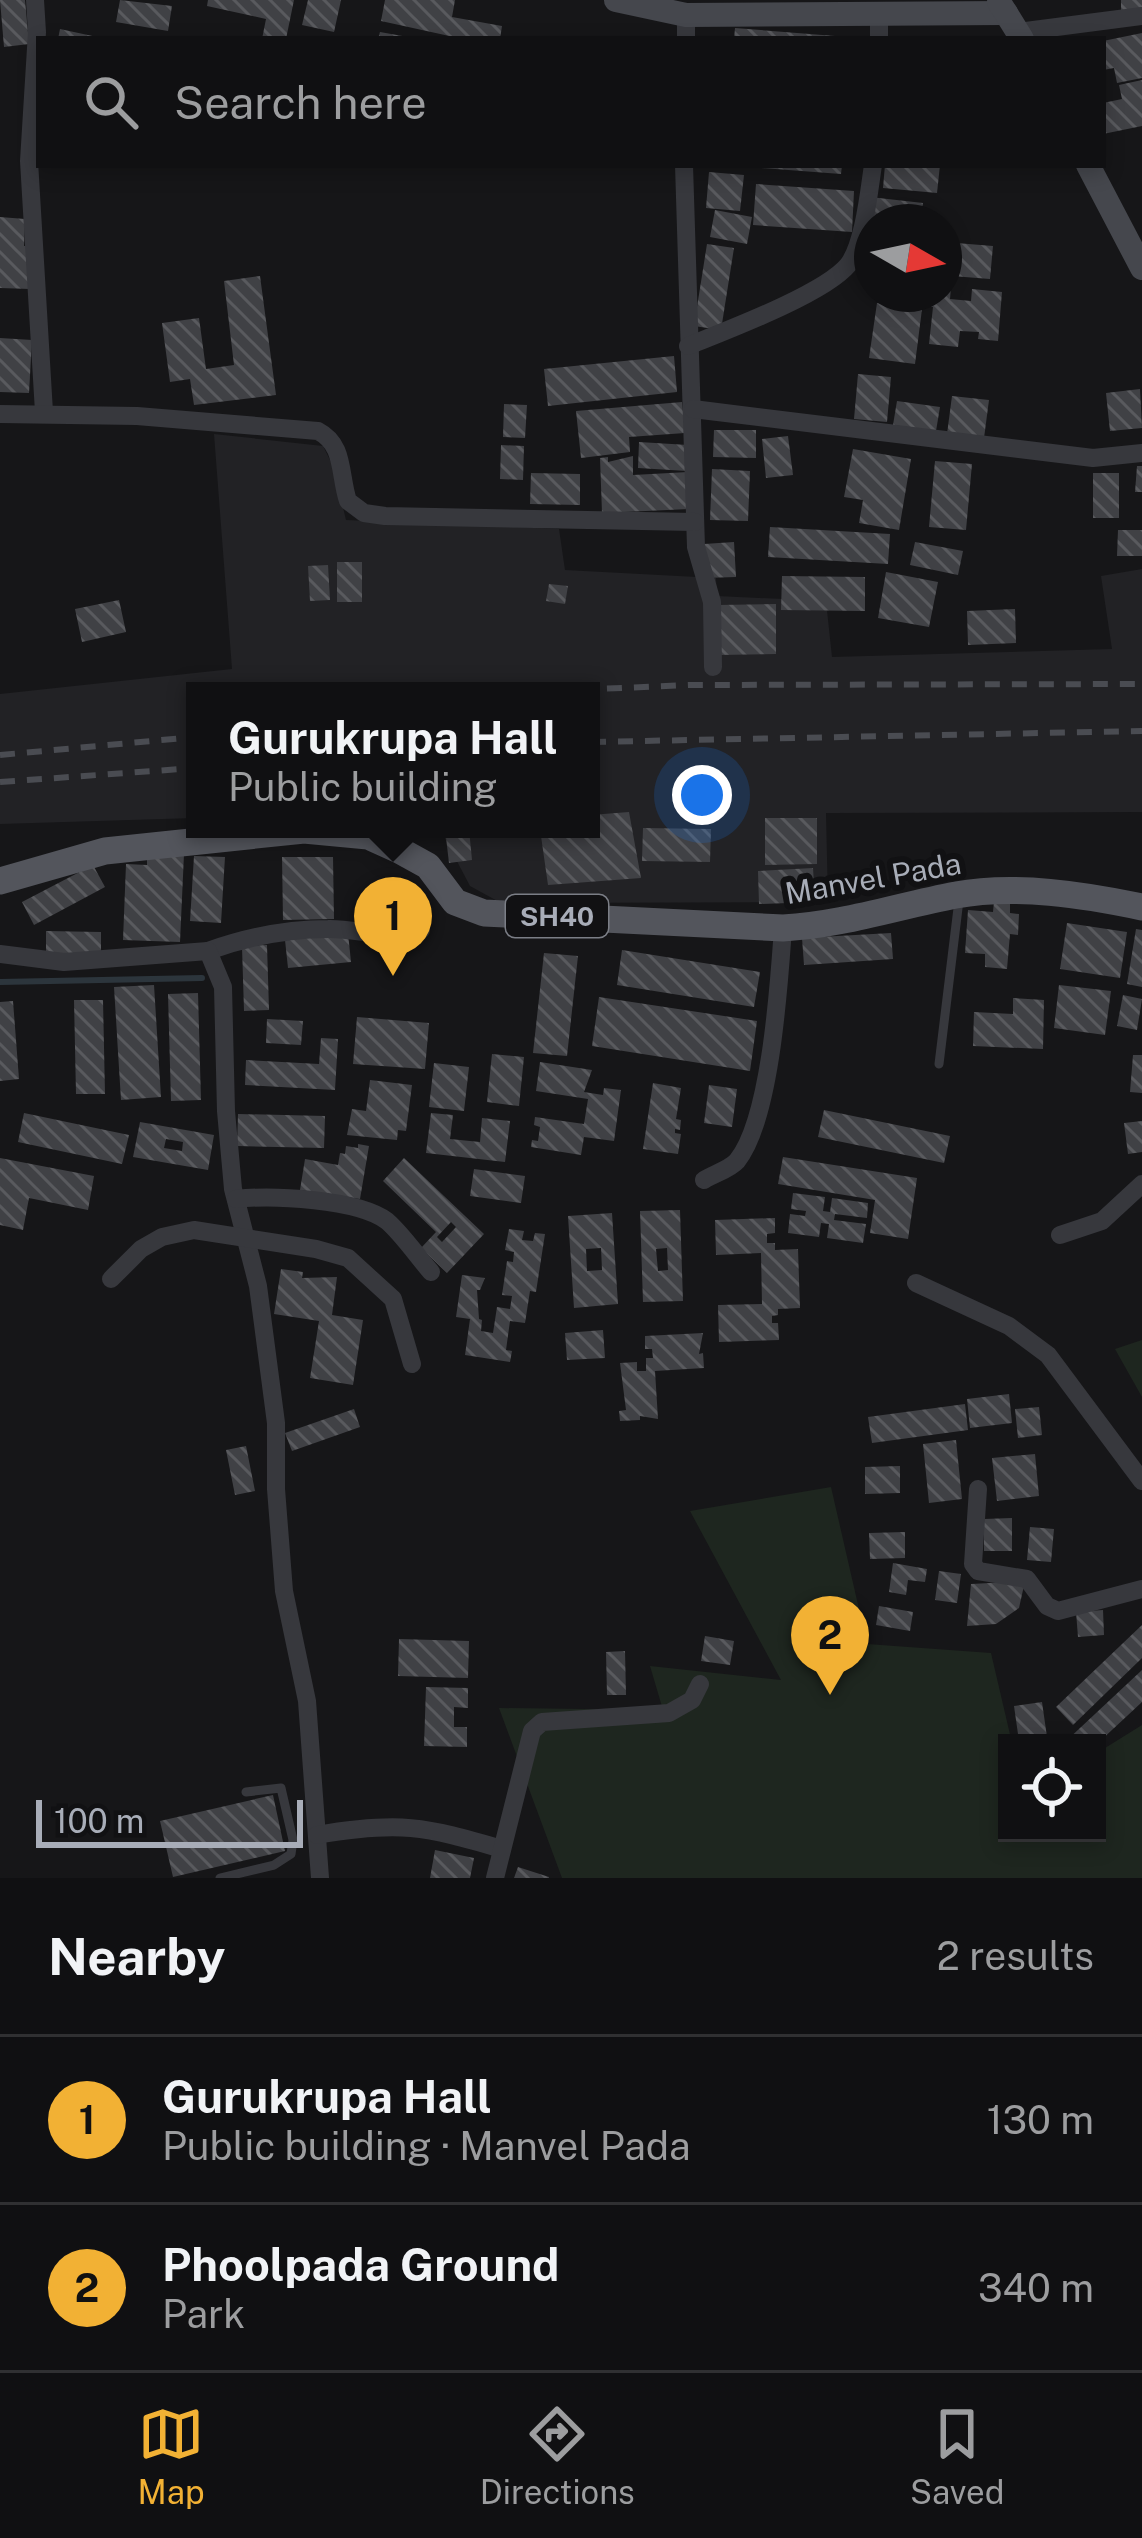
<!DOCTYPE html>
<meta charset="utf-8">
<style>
body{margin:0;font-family:"Public Sans",sans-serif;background:#19191b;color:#f1f3f6}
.controls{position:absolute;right:36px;bottom:36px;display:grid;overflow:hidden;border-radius:0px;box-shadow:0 6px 18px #0003}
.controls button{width:108px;height:108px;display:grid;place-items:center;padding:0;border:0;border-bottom:3px solid #303032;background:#101012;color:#f1f3f6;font:60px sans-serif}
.compass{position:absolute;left:854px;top:204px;width:108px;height:108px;border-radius:50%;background:#101012;box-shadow:0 6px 18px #0003;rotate:99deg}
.scale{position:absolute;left:36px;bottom:30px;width:267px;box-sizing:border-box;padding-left:12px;border:6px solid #a8adb8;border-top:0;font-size:33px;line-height:42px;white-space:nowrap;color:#a8adb8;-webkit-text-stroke:9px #111113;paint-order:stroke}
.you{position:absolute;left:702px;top:795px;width:42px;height:42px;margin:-30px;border:9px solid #fff;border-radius:50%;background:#1a73e8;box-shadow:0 0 0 18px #1a73e833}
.badge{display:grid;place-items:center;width:78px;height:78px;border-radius:50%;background:#f2b134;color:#111;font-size:39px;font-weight:700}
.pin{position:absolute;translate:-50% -99px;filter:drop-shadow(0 3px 6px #0008)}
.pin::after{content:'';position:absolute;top:63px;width:42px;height:36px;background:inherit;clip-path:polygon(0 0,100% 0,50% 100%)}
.popup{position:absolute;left:186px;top:682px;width:414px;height:156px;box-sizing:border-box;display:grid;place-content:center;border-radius:0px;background:#101012;filter:drop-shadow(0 3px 9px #0005);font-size:39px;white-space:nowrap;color:#9c9d9f}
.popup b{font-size:45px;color:#f1f3f6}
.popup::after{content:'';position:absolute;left:50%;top:100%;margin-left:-24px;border:24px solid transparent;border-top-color:#101012}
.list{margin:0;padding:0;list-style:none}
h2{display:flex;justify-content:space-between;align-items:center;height:156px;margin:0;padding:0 48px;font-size:51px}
h2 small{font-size:39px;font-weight:400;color:#9c9d9f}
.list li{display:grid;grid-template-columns:78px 1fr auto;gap:36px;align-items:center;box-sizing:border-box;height:168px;padding:0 48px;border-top:3px solid #303032}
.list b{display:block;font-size:45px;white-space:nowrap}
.list p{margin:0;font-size:39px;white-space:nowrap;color:#9c9d9f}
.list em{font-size:39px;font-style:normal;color:#9c9d9f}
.icon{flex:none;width:66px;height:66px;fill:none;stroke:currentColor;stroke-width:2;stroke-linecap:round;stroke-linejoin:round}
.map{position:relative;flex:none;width:1142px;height:1878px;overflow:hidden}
.search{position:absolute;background:#101012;box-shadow:0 6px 18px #0003;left:36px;right:36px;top:36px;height:132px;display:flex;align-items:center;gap:30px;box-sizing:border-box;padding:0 42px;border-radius:0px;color:#9c9d9f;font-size:45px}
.sheet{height:492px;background:#101012}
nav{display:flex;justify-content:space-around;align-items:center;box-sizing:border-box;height:168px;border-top:3px solid #303032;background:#101012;font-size:33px;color:#9c9d9f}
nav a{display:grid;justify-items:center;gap:6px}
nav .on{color:#f2b134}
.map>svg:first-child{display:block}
</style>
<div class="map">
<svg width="1142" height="1878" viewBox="0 0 1142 1878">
<defs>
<pattern id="building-back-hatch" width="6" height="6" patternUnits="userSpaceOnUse" patternTransform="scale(3)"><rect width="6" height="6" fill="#404145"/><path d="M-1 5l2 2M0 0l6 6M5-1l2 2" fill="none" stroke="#595a5e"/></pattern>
</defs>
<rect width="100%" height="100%" fill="#161618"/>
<path fill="#222225" d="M214,434l109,12 10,20 13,54 213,9 6,41 151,8 1,18 109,5 6,56 280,-8 -11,-73 41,-7v243l-316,1 2,89 -327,1 -31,-17 -30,-57h151v-138h-396v127l-195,6v-130l232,-25z"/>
<g fill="#1e261f">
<path d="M1142,1340v57l-27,-48z"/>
<path d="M831,1487l36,157 124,9 21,90h-5v90h90v-80l45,-28v153h-580l-63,-170 164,2 -13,-44 131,14 -91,-169z"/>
</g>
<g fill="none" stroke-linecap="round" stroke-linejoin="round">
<path stroke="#2c353c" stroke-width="6" d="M0,982l202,-4"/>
</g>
<g fill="url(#building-back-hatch)" fill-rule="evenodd">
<path d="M0,0h25l4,44 -25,3z"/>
<path d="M120,0l52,6 -4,25 -52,-9z"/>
<path d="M208,0h86l-8,39h-24l4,-20 -59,-13z"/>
<path d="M308,0h33l-7,32 -32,-7z"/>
<path d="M385,0h70l-3,17 50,9 -2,13h-37l-82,-18z"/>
<path d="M1121,0h21v10l-21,1z"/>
<path d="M735,28l100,8v3h-101z"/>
<path d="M60,29l37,8v2h-39z"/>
<path d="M380,32l28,5v2h-30z"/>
<path d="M1142,33v45l-25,5 -3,-15 -11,2v-29z"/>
<path d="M1142,80v46l-39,8v-31l19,-4 -3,-14z"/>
<path d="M762,165h80l-1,9 -79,-6z"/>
<path d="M885,165h55l-3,28 -54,-5z"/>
<path d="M709,172l35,3 -4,36 -34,-3z"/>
<path d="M756,184l98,7 -2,41 -99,-7z"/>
<path d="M870,197l53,6 -3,19h-48v31l-8,-1z"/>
<path d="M715,210l37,7 -5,27 -37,-7z"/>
<path d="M0,217l25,2 -1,27h8l-2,43 -30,-1z"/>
<path d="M944,242l49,4 -3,33 -38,-3 -2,23 21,2 1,-12 30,3 -4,49 -20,-2 1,-7 -19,-1 -2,16 -29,-3 4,-37 -18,-2 1,-11h28z"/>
<path d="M707,244l27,4 -13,82 -27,-4z"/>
<path d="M260,276l16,119 -82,10 -4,-26 -20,3 -8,-59 37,-5 7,51 28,-4 -10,-84z"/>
<path d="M877,303l45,6 -7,55 -46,-6z"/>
<path d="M0,338l32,2 -3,53 -29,-1z"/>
<path d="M674,356l3,36 -129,14 -4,-37z"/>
<path d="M858,374l33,3 -4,45 -33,-3z"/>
<path d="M1140,389l2,39 -32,3 -4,-38z"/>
<path d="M952,396l37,4 -5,38 -37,-4z"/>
<path d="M897,401l43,6 -4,24 -43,-6z"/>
<path d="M682,402l3,31 -56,4 1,15 -49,6 -5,-47z"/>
<path d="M504,404l23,1 -2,33 -22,-1z"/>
<path d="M714,430h42v28l-43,-1z"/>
<path d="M788,436l5,39 -27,3 -4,-39z"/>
<path d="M639,442l49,3 -1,26 -49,-3z"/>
<path d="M501,445l23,1 -1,34 -23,-1z"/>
<path d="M853,449l58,10 -12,71 -40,-7 4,-23 -19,-3z"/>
<path d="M633,456v19l55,-3 1,37 -87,4 -2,-55 8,-1v5z"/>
<path d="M935,461l37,3 -6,66 -37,-3z"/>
<path d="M1137,466h5v26h-7z"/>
<path d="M712,469l38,2 -2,50 -38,-1z"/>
<path d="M531,473l49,1v31l-50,-1z"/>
<rect x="1093" y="473" width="26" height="45"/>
<path d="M770,527l120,7 -2,30 -120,-7z"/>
<path d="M1118,530h24v26h-25z"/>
<path d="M734,542l2,35 -31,1 -1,-34z"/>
<path d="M915,542l48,9 -5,24 -48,-10z"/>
<rect x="337" y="562" width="25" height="40"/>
<path d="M328,565l2,35 -20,1 -2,-35z"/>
<path d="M886,572l52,10 -9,45 -51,-9z"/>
<path d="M782,576l83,1v34l-84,-1z"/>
<path d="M549,584l19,2 -3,18 -19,-3z"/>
<path d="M119,600l7,32 -44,10 -7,-33z"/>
<path d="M776,604v50l-58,1v-50z"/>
<path d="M1015,609l1,34 -48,2 -1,-34z"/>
<path d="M629,812l12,66 -93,7 -8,-56h51v-14z"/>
<path d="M765,818h52v46l-52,1z"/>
<path d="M643,828l68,1 -1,33 -68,-1z"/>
<path d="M445,829h24l3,31 -23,3z"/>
<path d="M147,852l37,2 -4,88 -57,-2 3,-76 21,1z"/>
<path d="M194,856l31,1 -4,66 -31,-2z"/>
<path d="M282,857h51l1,62 -51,1z"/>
<path d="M93,865l12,22 -71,38 -12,-23z"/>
<path d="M813,868l2,34 -56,2 -1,-33z"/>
<path d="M994,901l16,1v11l9,1 -1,21 -8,-1 -3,35 -22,-2v-13l-20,-1 3,-43 25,2z"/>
<path d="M1067,923l60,9 -7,46 -60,-9z"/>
<path d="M1136,929l6,1v57l-15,-3z"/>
<path d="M46,931l55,1v23l-55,-1z"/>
<path d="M348,933l3,29 -63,6 -3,-28z"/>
<path d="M891,933l2,26 -89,6 -2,-27z"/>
<path d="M267,945l2,65 -25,1 -2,-65z"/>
<path d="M622,950l138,22 -6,35 -137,-22z"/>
<path d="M544,953l34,3 -11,100 -34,-3z"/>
<path d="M154,985l7,112 -40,3 -7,-113z"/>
<path d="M1059,985l52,6 -6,44 -51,-7z"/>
<path d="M198,993l3,107 -30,1 -3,-107z"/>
<path d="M1123,995l19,4 -5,31 -20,-4z"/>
<path d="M599,997l158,24 -7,50 -158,-25z"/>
<path d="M1013,998l31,2 -1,49 -70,-3 1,-34 39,2z"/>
<path d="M74,1000h29l2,94h-29z"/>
<path d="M13,1001l6,78 -19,2v-79z"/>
<path d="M357,1017l72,6 -4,46 -72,-5z"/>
<path d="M267,1019l36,2 -2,24 -35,-2z"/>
<path d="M321,1038l17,1 -3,51 -90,-5 1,-25 73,4z"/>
<path d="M492,1054l32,3 -5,49 -32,-4z"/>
<path d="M1133,1055h9v38l-12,-1z"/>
<path d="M540,1062l52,8 -8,22 19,3 1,-7 17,2 -7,51 -30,-4 -3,18 -50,-8 1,-7 6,1 2,-14 -6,-2 1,-8 49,7 4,-25 -52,-8z"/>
<path d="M434,1063l35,4 -5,44 -35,-4z"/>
<path d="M370,1080l42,5 -6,46 -8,-1 -1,10 -50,-5 5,-26 14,2z"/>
<path d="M653,1083l28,5 -5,31 5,1 -1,10 -5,-1v4l6,1 -3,20 -35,-5z"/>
<path d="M709,1085l28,4 -5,38 -28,-4z"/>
<path d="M824,1110l126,26 -6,27 -126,-26z"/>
<path d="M24,1113l105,22 -7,29 -104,-22z"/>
<path d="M431,1113l22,2 -3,24 30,3 2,-24 28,3 -5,41 -79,-9z"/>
<path d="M238,1114l87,2 -1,32 -87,-2z"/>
<path d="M1142,1121v31l-14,2 -4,-31z"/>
<path d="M140,1122l74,13 -6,35 -75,-13zM166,1139l17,3 -1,9 -18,-3z"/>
<path d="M358,1144l11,2 -9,53 -60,-9 5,-31 33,6 2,-12 5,1 1,-8 12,2z"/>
<path d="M783,1157l134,21 -9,61 -38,-6 5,-33 -97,-16z"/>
<path d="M0,1158l94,18 -6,34 -59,-12 -6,32 -23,-5z"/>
<path d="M404,1158l80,76 -37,39 -26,-25 15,-16 -53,-51zM451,1222l5,5 -14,15 -5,-5z"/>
<path d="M474,1169l51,7 -4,27 -51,-7z"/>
<path d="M793,1193l32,4 -2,14 7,1 2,-14 36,5 -1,15 -32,-4 -1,6 32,4 -3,19 -36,-5 2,-14 -8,-1 -2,14 -31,-4 2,-19 15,2 1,-5 -15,-2z"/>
<path d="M680,1210l3,91 -40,1 -3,-91zM667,1248l1,22 -10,1 -2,-22z"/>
<path d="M612,1213l6,91 -44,4 -6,-92zM601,1248l1,22 -15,1 -1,-22z"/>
<path d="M775,1218v15l-8,1v9h8v7l23,-1 2,59 -22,1v6l-6,1v7h6l1,17 -60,2 -1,-37 44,-1 -1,-51 -45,2 -1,-35z"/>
<path d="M509,1229l15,2 -2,9 11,1 2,-8 10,1 -9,58 -6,-1 -5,32 -15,-2 -4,29 6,1 -2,11 -45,-7 5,-36 -14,-2 6,-42 23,3 -5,12h-3l2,29 3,1 -1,11 12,2 4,-26 13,2 2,-13 -10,-1 5,-34 6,1 1,-10 -9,-2z"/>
<path d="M281,1269l22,3 -1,6 35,-1 -5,38 31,5 -10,65 -43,-7 9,-57 -45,-7z"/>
<path d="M603,1330l2,28 -38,2 -2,-27z"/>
<path d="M703,1333l-4,21 4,-1 1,15 -49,3 3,48 -18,-3v4l-20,1 -1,-10 7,-1 -6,-47 17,-1v9h9v-13h7l-1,-9h-7v-13z"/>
<path d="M1009,1394l3,29 -42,5 -3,-29z"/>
<path d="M965,1404l3,26 -96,13 -4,-26z"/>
<path d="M1039,1407l3,28 -24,3 -3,-29z"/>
<path d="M354,1409l6,18 -68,24 -7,-18z"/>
<path d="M956,1440l6,59 -33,4 -6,-59z"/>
<path d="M246,1446l9,45 -20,4 -9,-45z"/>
<path d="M1035,1454l4,42 -42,5 -5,-43z"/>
<path d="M900,1466v27l-35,1v-27z"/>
<path d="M1012,1518v33h-28v-32z"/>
<path d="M1030,1527l24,2 -3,33 -24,-2z"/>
<path d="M905,1532v26l-35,1 -1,-26z"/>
<path d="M893,1563l34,6 -2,13 -17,-2 -2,15 -17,-3z"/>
<path d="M939,1571l22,3 -4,29 -22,-3z"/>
<path d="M1025,1581l-6,27 -23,16 -29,2 4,-42z"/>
<path d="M879,1606l34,6 -3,19 -34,-6z"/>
<path d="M1103,1610l1,25 -26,2 -2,-25z"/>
<path d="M1142,1625v33l-69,67 -17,-18z"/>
<path d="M705,1636l29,5 -4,24 -29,-4z"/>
<path d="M399,1639l70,2 -1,37 -70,-2z"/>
<path d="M625,1651l1,44h-19l-1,-43z"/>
<path d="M1142,1670v32l-44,41h-34z"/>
<path d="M426,1687l42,1v20l-14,-1v20h13v20l-43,-1z"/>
<path d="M1042,1702l5,35 -28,4 -5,-35z"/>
<path d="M273,1795l12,56 -112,26 -13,-56z"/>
<path d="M435,1850l39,8 -4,20h-40z"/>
<path d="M518,1867l31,10v1h-35z"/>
</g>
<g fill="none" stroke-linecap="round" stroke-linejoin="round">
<g stroke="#37383d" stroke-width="9">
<path d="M939,1064l20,-164"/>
<path d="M220,1878l54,-13 17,-11 2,-14 -12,-52 -35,4"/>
</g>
<g stroke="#37383d" stroke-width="18">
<path d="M35,0l2,32 -8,129 15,251"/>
<path d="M1018,32l124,-16"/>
<path d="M686,39v-24"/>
<path d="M879,39v-25"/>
<path d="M684,165l12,382 16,55 1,65"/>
<path d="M688,346c37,-15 136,-52 160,-81 16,-21 21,-74 25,-100"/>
<path d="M693,409l400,49 49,-5"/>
<path d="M0,414l137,2 181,15c27,14 21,43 30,70l16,12 21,3 310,6"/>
<path d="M208,951c39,-14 78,-22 120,-22 29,-1 66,13 93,1"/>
<path d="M0,954l64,8 144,-11 15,36 3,124 7,78 25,97 18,137v66l8,102 23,110 13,177"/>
<path d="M704,1180c10,-6 26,-11 33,-19 34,-42 42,-178 46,-233"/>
<path d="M236,1199c36,-4 122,0 151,22 16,14 30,35 44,51"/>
<path d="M1060,1235l42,-14 40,-37"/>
<path d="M111,1279l30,-30 21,-12 32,-7 122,19 32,9 45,41 19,65"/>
<path d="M916,1283l93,43 39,29 94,126"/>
<path d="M978,1489l-5,75 5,7 49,8 20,27 11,5 84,-22"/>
<path d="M317,1835c81,-14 108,-9 185,14"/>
<path d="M495,1878l37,-147 10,-9 127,-9 23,-13 8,-16"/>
</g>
<g stroke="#45474d" stroke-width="24">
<path d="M616,0l70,15 320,-2"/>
<path d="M999,2l23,37"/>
<path d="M1088,165l54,103"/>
</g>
<path stroke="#53555c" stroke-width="27" d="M0,881l105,-30 199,-21 64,6 31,14 29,16 27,36 29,11 299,15c59,-3 115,-22 173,-33 59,-11 129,0 186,12"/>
<g stroke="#4a4c52" stroke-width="6" stroke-dasharray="15 12" stroke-linecap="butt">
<path d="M553,691l136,-6 453,-1"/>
<path d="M591,742l551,-11"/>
<path d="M0,755l195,-18"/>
<path d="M0,782l195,-14"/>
</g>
</g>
<g text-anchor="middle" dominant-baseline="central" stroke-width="12" stroke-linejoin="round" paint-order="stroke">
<rect fill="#111113" stroke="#7b7e86" stroke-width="3" x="506" y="895" width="102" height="42" rx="9"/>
<g font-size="27" font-weight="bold" fill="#a8adb8">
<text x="557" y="916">SH40</text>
</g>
<g font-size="30" fill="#a8adb8" stroke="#111113">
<text transform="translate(873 878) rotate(-10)">Manvel Pada</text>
</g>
</g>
</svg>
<div class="controls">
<button><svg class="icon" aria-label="locate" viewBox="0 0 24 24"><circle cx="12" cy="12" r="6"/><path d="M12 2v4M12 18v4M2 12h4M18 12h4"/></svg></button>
</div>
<svg class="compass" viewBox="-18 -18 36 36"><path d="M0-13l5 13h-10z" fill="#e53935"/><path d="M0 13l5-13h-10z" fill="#9c9d9f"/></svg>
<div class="scale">100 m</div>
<div class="you"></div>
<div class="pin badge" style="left:393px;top:976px">1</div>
<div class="popup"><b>Gurukrupa Hall</b>Public building</div>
<div class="pin badge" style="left:830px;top:1695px">2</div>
<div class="search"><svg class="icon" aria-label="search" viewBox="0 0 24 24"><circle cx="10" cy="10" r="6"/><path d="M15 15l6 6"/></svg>Search here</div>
</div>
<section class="sheet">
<h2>Nearby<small>2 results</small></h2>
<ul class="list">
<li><span class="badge">1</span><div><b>Gurukrupa Hall</b><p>Public building · Manvel Pada</p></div><em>130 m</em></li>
<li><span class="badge">2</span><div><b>Phoolpada Ground</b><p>Park</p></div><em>340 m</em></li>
</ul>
</section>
<nav>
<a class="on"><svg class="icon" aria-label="map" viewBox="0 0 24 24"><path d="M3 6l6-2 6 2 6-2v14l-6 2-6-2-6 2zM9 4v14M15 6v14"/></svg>Map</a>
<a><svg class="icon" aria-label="directions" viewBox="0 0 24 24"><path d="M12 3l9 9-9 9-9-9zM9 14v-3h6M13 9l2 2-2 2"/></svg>Directions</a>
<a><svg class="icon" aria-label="saved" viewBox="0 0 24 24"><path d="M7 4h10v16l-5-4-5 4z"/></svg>Saved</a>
</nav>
